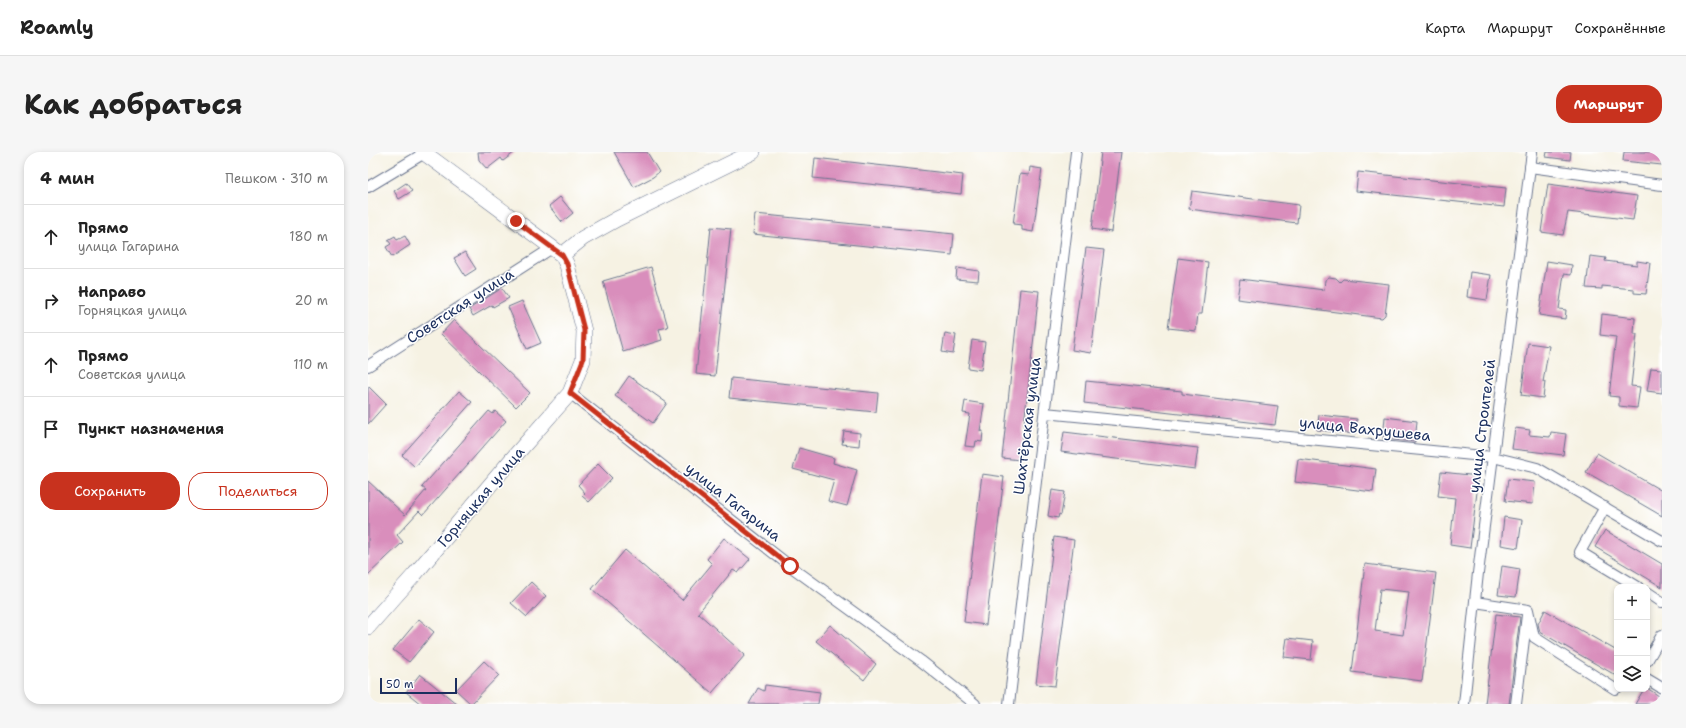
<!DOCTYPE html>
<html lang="ru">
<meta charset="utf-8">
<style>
body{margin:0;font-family:"Shantell Sans",sans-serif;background:#f6f6f6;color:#222}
.controls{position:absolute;right:12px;bottom:12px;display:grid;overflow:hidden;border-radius:8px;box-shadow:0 2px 6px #0003}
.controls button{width:36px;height:36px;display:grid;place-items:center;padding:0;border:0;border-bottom:1px solid #e0e0e0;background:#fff;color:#222;font:20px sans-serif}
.scale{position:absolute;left:12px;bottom:10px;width:77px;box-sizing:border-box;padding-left:4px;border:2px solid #1b2f5e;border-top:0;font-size:11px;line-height:14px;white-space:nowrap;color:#1b2f5e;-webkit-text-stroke:3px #fff;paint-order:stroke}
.stop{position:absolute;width:12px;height:12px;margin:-9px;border:3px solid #c8321e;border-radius:50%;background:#fff}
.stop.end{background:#c8321e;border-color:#fff;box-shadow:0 1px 4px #0008}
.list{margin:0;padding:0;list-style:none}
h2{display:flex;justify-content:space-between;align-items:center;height:52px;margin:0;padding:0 16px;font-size:17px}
h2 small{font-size:13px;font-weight:400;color:#767676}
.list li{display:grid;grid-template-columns:26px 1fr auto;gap:12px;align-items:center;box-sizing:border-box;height:64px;padding:0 16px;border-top:1px solid #e0e0e0}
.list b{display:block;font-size:15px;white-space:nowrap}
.list p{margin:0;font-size:13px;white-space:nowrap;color:#767676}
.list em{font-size:13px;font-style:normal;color:#767676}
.actions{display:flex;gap:8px;padding:12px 16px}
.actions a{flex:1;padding:9px 0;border:1px solid #c8321e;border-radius:16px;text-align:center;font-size:14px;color:#c8321e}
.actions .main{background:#c8321e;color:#fff}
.icon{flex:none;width:22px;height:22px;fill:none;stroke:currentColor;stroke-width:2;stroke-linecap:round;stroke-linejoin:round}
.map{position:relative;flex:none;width:1294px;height:552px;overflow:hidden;border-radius:16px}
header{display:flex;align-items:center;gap:24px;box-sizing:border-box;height:56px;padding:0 20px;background:#fff;border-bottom:1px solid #e0e0e0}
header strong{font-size:19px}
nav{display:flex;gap:22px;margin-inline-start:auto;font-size:14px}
.intro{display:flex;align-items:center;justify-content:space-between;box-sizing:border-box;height:96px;padding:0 24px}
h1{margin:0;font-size:28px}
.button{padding:10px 18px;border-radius:16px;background:#c8321e;color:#fff;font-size:14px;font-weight:700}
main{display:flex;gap:24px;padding:0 24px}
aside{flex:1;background:#fff;border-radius:16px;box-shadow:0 2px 6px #0003}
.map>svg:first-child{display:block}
</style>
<header>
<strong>Roamly</strong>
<nav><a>Карта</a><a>Маршрут</a><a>Сохранённые</a></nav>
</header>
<div class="intro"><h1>Как добраться</h1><a class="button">Маршрут</a></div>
<main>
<aside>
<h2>4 мин<small>Пешком · 310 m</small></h2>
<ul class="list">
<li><svg class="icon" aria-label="ahead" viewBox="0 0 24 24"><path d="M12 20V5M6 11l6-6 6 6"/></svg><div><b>Прямо</b><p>улица Гагарина</p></div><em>180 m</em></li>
<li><svg class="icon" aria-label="right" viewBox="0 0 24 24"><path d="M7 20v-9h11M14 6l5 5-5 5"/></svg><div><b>Направо</b><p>Горняцкая улица</p></div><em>20 m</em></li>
<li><svg class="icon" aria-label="ahead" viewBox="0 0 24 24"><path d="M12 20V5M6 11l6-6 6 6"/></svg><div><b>Прямо</b><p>Советская улица</p></div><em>110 m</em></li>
<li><svg class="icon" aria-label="arrive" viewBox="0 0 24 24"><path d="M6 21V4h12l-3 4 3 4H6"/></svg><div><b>Пункт назначения</b></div></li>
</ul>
<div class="actions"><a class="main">Сохранить</a><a>Поделиться</a></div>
</aside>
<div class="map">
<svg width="1294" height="552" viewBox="0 0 1294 552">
<rect width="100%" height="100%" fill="#fff"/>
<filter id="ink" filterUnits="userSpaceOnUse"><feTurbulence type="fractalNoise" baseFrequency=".025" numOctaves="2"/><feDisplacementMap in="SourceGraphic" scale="8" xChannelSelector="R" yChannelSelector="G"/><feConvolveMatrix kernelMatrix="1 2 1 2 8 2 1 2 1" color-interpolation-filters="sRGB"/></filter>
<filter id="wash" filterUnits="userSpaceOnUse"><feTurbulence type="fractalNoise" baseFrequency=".012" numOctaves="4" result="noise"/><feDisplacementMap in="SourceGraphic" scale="16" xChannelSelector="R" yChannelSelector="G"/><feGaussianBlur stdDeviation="0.9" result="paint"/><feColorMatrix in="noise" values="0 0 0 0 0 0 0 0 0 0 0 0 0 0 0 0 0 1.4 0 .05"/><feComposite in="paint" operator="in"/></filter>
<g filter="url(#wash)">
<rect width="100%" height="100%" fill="#f6f2e3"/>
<g id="blocks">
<g fill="#d98ebc" fill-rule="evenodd">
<path d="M110,0h37l-12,9 -2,-3 -14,11 -8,-9z"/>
<path d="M246,0h33l12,20 -6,5 -19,10z"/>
<path d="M733,0h20l-10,80 -19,-3z"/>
<path d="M1179,0h24l-1,8 -24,-3z"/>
<path d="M1256,0h38v13l-39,-4z"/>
<path d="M447,6l148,17 -2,19 -148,-16z"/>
<path d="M662,15l12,2 -9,63 -11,-2v-5l-9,-1 7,-50 9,1z"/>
<path d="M990,20l148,16 -2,19 -148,-16z"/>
<path d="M38,31l6,8 -13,8 -5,-8z"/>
<path d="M1180,32l89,12 -4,24 -65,-8 -5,23 -22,-3z"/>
<path d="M824,39l107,14 -2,18 -108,-14z"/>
<path d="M192,45l13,16 -11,9 -13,-16z"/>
<path d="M387,62l199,20 -2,21 -199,-21z"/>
<path d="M343,75l20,2 -16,147 -19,-2z"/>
<path d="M27,84l2,4 8,-4 5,9 -18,12 -6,-10 5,-3 -3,-4z"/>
<path d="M718,96l18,2 -13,103 -19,-3z"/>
<path d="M97,100l11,17 -11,7 -11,-18z"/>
<path d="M1222,104l16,2 -1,3 32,4v-4l13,2 -4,31 -12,-1v-4l-32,-3v3l-16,-1z"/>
<path d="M810,106l30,4 -6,52h-4l-2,17 -28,-3z"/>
<path d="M1179,109l25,4 -1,10 -7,-1 -5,35 7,1 -1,9 -26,-4z"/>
<path d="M283,115l17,60 -9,2 3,11 -39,12 -20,-71z"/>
<path d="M589,116l22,3 -1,10 -22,-2z"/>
<path d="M1102,120l21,3 -4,25 -20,-3z"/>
<path d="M961,125l7,1 4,4 3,-3 46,5 -4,31 -3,3 -145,-19 3,-20 84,11 1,-10z"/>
<path d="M134,136l7,10 -16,9 -1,-2 -19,11 -4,-7z"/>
<path d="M652,137l19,2 -19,169 -18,-2z"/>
<path d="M154,149l19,42 -14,6 -19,-42z"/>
<path d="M1234,162l33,4 -1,16h3l-6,52 9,1 -3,21 -18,-2v-9l-10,-1 7,-59 -16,-2z"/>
<path d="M86,168l76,73 -14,14 -75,-73z"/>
<path d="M577,181l11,2 -3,19 -11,-2z"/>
<path d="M604,188l13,2 -4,28 -13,-2z"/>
<path d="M1160,191l21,3 -6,36h2l-2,16 -22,-3z"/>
<path d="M1283,216l11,1v24l-15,-2z"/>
<path d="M261,224l38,27 -14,20 -38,-27z"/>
<path d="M363,226l147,15 -2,19 -147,-14z"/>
<path d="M718,229l96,10v3l96,12 -3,19 -191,-22z"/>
<path d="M0,234l18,18 -18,20z"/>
<path d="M91,239l13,11 -57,65 -13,-12z"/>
<path d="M597,249l19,3 -4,27h3l-1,11 -6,-1 -1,6 -10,-1 5,-32 -7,-1z"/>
<path d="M121,259l4,3 2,-3 11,10 -83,94 -4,-4 -22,24 6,7 -35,33v-94l37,34 21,-25 -4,-3z"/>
<path d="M951,263l38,4 -2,15 -38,-4z"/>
<path d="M1017,265l32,4 -2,21 -32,-3z"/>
<path d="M1147,276l15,2 -1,5 21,2 1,-5 15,2 -3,21 -51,-6z"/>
<path d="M476,279l16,2 -1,13 -17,-2z"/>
<path d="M696,280l134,16 -3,21 -134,-17z"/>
<path d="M431,296l35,10 -1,5 24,7 -10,36 -19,-5 6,-21 -41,-11z"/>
<path d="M1229,301l65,38v25l-76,-44z"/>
<path d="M930,307l78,10 -3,23 -78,-10z"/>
<path d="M230,312l14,14 -23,24 -7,-6 3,-3 -7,-8z"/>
<path d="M1073,320l38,4 -9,72 -20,-3 5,-47 -17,-2z"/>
<path d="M614,322l22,3 -18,148 -22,-3z"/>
<path d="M1140,327l27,3 -2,22 -28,-3z"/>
<path d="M684,338l13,2 -4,23 -2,-1 -1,4 -10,-2z"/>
<path d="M1136,365l18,3 -4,28 -17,-3z"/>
<path d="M1237,378l57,34v23l-67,-40z"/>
<path d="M686,385l20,3 -19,146 -19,-2z"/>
<path d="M356,386l26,21 -12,14 -5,-3 -35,43 47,42 -33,38 -120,-104 33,-39 57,50 30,-36 -5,-5z"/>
<path d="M997,412l71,9 -14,108 -70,-9zM1012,437l29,3 -6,43 -28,-4z"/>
<path d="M1134,414l18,3 -4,28 -18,-2z"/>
<path d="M163,430l15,14 -19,21 -16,-14z"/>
<path d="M1177,458l72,41v25l-77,-44 -2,-8z"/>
<path d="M1128,462l24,3 -11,87h-24z"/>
<path d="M51,467l15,13 -25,30 -16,-12z"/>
<path d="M462,473l46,39 -12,16 -48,-39z"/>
<path d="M919,486l26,3 -2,19 -27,-3z"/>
<path d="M116,509l15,14 -28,29 -15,-14z"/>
<path d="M52,522l37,30h-36l-15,-12z"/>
<path d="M397,533l55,7 -2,12h-69l9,-16 6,3z"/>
<path d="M1279,536l15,10v6h-27l9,-15z"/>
</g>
</g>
</g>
<g filter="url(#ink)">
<use href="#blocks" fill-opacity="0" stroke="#68738d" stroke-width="1"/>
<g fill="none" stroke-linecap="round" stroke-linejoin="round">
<g stroke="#68738d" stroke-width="12">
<g id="street">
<path d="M1162,15l132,18"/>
<path d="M0,35l58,-35"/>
<path d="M0,214l184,-118"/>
<path d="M202,241l220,173 131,95 54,43"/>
<path d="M677,261l448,44 44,11 125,73"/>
<path d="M1237,355l-25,45 58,35"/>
<path d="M1279,440l15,10"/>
<path d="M1107,450l53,8 6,27 81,52 2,-1"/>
<path d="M1279,509l15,-26"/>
<path d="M1279,527l15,9"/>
<path d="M641,552l67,-552"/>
<path d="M1096,552l14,-131 54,-421"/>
<path d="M1148,552l11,-89"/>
</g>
</g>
<g stroke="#68738d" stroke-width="16">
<g id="secondary">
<path d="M194,103l21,-17 34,-19 136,-67"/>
<path d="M0,475l47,-53 97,-115 58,-66 13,-33 1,-29 -17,-66 -5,-10 -139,-103"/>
</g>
</g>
<use href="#street" stroke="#fff" stroke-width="10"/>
<use href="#secondary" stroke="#fff" stroke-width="15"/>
</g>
</g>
<g fill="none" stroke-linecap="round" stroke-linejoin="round" filter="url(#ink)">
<path stroke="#c8321e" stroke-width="5" d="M148,69l46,34 5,9 17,66 -1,30 -13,33 220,173"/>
</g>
<g text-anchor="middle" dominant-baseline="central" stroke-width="3" stroke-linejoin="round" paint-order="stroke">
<g font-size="15" fill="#1b2f5e" stroke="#fff">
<text transform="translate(92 154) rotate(-33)">Советская улица</text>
<text transform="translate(659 274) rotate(-83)">Шахтёрская улица</text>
<text transform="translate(1114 274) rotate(-83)">улица Строителей</text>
<text transform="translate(997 277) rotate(6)">улица Вахрушева</text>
<text transform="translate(113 345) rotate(-50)">Горняцкая улица</text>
<text transform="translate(365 350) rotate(38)">улица Гагарина</text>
</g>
</g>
</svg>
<div class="controls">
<button>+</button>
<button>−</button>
<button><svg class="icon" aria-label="layers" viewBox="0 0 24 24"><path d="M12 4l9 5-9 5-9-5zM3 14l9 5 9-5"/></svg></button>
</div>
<div class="scale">50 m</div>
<div class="stop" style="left:422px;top:414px"></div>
<div class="stop end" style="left:148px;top:69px"></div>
</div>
</main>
